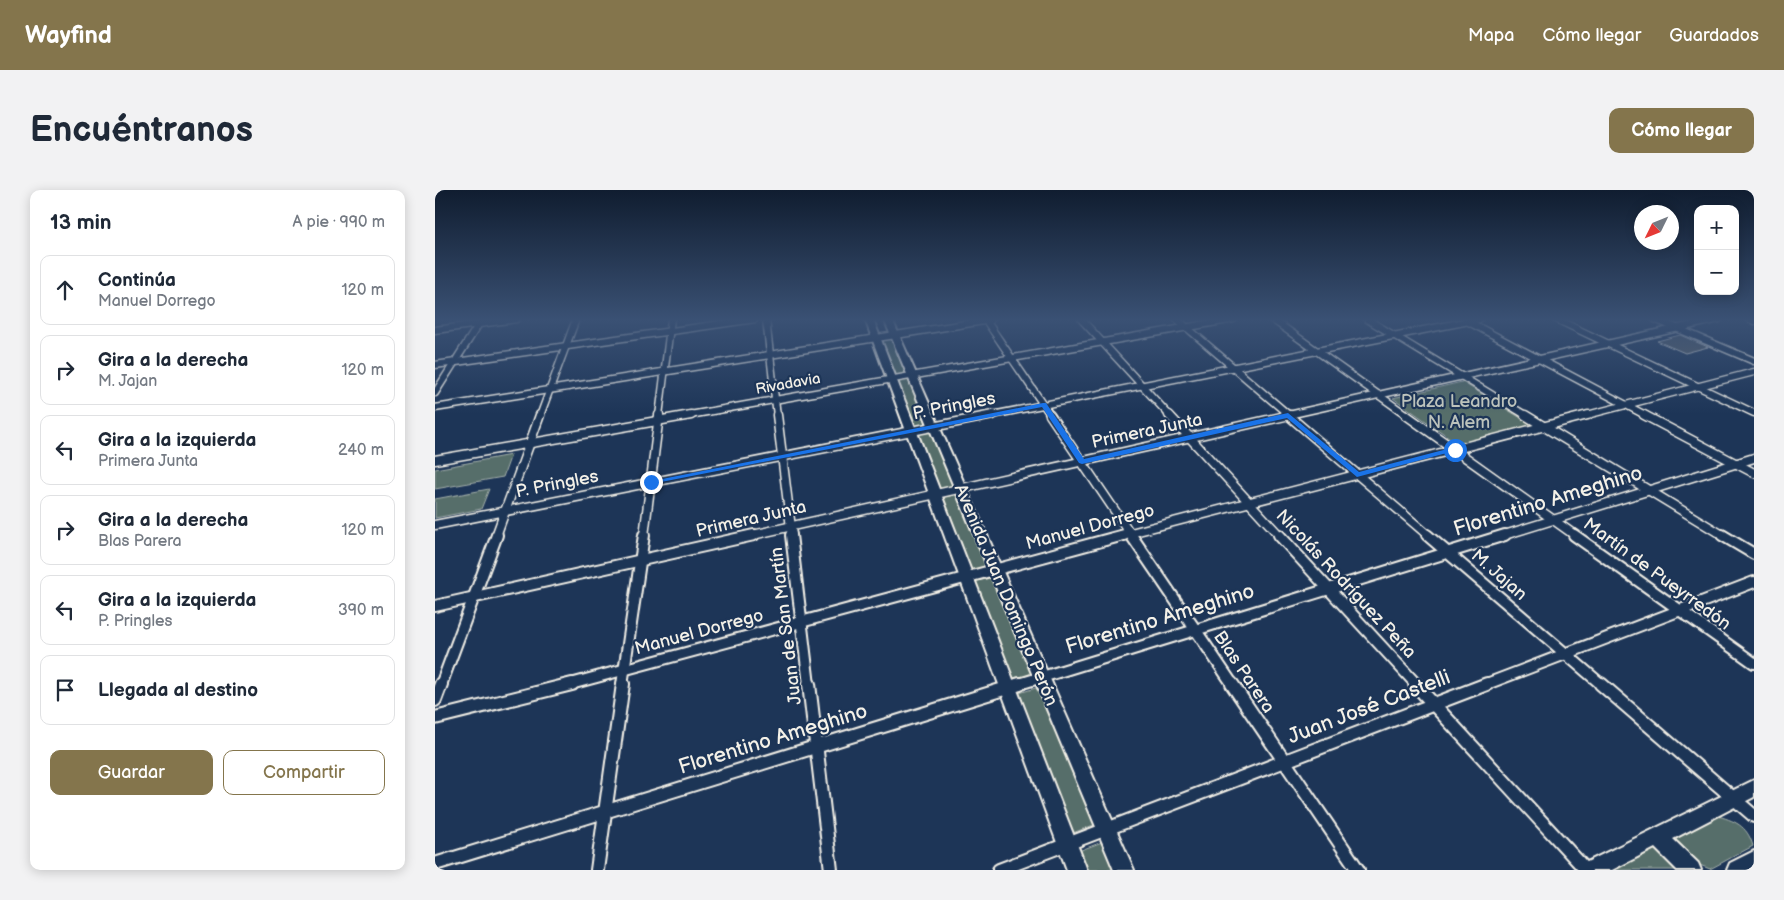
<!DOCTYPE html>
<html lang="es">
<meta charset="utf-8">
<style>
body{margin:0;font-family:"Balsamiq Sans",sans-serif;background:#f2f2f3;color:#1f2937}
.controls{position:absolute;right:15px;top:15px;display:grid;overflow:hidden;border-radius:10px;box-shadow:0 2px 12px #0003}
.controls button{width:45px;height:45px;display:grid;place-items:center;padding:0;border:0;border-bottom:1px solid #e0e1e3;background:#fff;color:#1f2937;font:25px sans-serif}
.compass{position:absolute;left:1199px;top:15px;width:45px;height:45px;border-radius:50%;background:#fff;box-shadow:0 2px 12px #0003;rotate:227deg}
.stop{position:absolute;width:15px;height:15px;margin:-11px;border:4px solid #1a73e8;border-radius:50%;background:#fff}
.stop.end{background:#1a73e8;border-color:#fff;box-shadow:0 1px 5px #0008}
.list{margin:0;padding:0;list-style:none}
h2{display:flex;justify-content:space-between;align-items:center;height:65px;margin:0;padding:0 20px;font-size:21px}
h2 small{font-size:16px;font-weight:400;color:#747a83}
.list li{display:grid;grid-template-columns:32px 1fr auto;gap:15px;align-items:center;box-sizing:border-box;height:70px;margin:0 10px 10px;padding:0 10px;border:1px solid #e0e1e3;border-radius:10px}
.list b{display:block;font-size:19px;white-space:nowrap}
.list p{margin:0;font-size:16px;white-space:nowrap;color:#747a83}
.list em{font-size:16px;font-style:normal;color:#747a83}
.actions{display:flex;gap:10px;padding:15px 20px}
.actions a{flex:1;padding:11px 0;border:1px solid #84754c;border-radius:10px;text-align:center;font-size:18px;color:#84754c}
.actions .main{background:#84754c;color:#fff}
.icon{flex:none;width:28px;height:28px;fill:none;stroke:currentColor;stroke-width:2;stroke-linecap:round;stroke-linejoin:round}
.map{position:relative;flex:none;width:1319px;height:680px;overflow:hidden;border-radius:10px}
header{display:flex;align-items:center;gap:30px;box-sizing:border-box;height:70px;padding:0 25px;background:#84754c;color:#fff}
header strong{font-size:24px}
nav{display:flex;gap:28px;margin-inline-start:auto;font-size:18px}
.intro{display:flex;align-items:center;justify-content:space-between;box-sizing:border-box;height:120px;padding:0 30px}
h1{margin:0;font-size:35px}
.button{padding:12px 22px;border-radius:10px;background:#84754c;color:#fff;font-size:18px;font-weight:700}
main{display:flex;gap:30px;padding:0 30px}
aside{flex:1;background:#fff;border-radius:10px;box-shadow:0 2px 12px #0003}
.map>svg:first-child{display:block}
</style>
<header>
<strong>Wayfind</strong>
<nav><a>Mapa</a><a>Cómo llegar</a><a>Guardados</a></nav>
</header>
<div class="intro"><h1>Encuéntranos</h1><a class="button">Cómo llegar</a></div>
<main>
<aside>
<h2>13 min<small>A pie · 990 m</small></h2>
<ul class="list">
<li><svg class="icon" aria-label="ahead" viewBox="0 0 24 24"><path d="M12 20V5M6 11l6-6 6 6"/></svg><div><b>Continúa</b><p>Manuel Dorrego</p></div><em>120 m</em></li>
<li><svg class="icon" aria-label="right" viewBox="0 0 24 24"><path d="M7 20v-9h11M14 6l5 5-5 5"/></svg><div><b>Gira a la derecha</b><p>M. Jajan</p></div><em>120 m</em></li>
<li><svg class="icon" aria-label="left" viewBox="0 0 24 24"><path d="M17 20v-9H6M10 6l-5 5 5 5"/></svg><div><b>Gira a la izquierda</b><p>Primera Junta</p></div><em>240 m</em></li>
<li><svg class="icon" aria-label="right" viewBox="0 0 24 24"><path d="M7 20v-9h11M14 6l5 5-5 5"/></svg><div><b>Gira a la derecha</b><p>Blas Parera</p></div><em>120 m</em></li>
<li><svg class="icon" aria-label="left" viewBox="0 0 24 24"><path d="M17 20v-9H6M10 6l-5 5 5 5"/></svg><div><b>Gira a la izquierda</b><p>P. Pringles</p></div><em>390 m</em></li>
<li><svg class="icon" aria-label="arrive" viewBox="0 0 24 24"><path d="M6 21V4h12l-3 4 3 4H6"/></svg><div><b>Llegada al destino</b></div></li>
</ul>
<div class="actions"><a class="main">Guardar</a><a>Compartir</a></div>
</aside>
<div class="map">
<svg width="1319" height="680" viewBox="0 0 1319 680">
<rect width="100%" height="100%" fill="#1d3557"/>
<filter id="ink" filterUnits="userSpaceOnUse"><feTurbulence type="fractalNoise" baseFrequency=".02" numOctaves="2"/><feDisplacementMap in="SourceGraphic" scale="10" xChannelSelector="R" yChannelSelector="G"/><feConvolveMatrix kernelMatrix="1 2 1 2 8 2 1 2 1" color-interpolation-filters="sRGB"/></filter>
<g filter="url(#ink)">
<g fill="#566e6b" stroke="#a5b0aa">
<path d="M459,147l16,39 -16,3 -15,-39z"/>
<path d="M476,189l19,47 -16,3 -18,-47z"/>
<path d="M1027,192l72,44 -74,19 -67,-47z"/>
<path d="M498,240l24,58 -18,4 -23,-59z"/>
<path d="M76,265l-8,22 -68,12v-20z"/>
<path d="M54,299l-8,20 -46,9v-19z"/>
<path d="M522,304l33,74 -20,5 -30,-75z"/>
<path d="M557,387l43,99 -22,7 -41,-101z"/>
<path d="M604,497l57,137 -26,10 -54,-140z"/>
<path d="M1280,625c20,6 32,10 38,31l-43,23 -18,-7 -18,-16 2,-11z"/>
<path d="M667,652l12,28h-31l-7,-18z"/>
<path d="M1215,658l13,5 18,17h-71z"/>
</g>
<path fill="#5c6368" stroke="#f4f1e8" d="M1245,145l28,12 -23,6 -28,-12z"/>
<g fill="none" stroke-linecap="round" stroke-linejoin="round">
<g stroke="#f4f1e8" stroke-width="9">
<g id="minor-far3">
<path d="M331,129l11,97"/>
<path d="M550,129l66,97"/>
<path d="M646,129l89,97"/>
<path d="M742,129l113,97"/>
<path d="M837,129l136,97"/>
<path d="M932,129l160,97"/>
<path d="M1121,129l198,94"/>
<path d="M1220,129l99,42"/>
<path d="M1315,129l4,2"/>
<path d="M1032,131l180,95"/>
<path d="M0,140l81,-11"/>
<path d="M0,175l320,-46"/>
<path d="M0,203l47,-74"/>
<path d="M0,218l555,-88"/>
<path d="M105,226l36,-97"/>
<path d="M224,226l12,-97"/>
<path d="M249,226l550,-97"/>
<path d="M552,226l492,-97"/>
<path d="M849,226l435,-97"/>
<path d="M1148,226l171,-44"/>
</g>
</g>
<g stroke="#f4f1e8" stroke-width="11">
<g id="minor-far2">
<path d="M342,225l15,121"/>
<path d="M615,225l82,121"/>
<path d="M734,225l111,121"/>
<path d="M853,225l141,121"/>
<path d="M971,225l170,121"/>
<path d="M1090,225l199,121"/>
<path d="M1209,225l110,58"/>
<path d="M0,270l256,-45"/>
<path d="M0,335l558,-110"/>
<path d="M61,346l44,-121"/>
<path d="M209,346l15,-121"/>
<path d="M313,346l542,-121"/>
<path d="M684,346l469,-121"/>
<path d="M1066,346l253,-78"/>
</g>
</g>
<g stroke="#f4f1e8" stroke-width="14">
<g id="minor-far1">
<path d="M356,345l18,150"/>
<path d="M696,345l102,150"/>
<path d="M844,345l138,150"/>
<path d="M992,345l175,150"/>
<path d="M1139,345l180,128"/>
<path d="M1287,345l32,19"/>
<path d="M0,416l319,-71"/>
<path d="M6,495l56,-150"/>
<path d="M132,495l557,-150"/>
<path d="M187,495l22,-150"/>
<path d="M581,495l489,-150"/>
<path d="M1049,495l270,-103"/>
</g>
</g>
<g stroke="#f4f1e8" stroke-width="16">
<g id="minor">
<path d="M374,494l22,186"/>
<path d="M797,494l126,186"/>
<path d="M980,494l171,186"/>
<path d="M1166,494l153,132"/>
<path d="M0,510l6,-16"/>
<path d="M0,528l137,-34"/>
<path d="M0,674l585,-180"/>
<path d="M162,680l26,-186"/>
<path d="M564,680l488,-186"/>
</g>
</g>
<g stroke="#f4f1e8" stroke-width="4">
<g id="secondary">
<path d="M430,129h8l214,551h-20z"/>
<path d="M449,129h8l242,551h-20z"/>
<path d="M1319,590v17l-81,42 25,24 3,7h-24l-22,-22 -43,22h-30l3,-7z"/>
<path d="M1319,661v19h-27l3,-7z"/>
</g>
</g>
<use href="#minor-far3" stroke="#1d3557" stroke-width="6"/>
<use href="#minor-far2" stroke="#1d3557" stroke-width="8"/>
<use href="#minor-far1" stroke="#1d3557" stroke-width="10"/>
<use href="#minor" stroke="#1d3557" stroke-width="12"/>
<use href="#secondary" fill="#1d3557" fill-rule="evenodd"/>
</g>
</g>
<linearGradient id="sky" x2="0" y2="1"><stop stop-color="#101d30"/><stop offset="0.58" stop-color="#3a5174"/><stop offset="1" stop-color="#3a5174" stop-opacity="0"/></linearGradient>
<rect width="1319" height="224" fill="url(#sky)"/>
<path fill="#1a73e8" d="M608,213h3l38,56 204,-46 71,59 96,-25 3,3 -101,27 -70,-59 -205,46 -3,-1 -37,-56 -391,77 -4,-2z"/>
<g text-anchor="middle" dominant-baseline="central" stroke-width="4.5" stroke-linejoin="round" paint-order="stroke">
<g font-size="15" fill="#f4f1e8" stroke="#1d3557">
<text transform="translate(353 194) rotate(-10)">Rivadavia</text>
</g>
<g font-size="18" fill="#bdc3bc" stroke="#1d3557">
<text x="1024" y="211">Plaza Leandro<tspan x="1024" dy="21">N. Alem</tspan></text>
</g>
<g font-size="18" fill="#f4f1e8" stroke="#1d3557">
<text transform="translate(519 216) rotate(-11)">P. Pringles</text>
<text transform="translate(712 241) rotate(-12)">Primera Junta</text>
<text transform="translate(122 294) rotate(-11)">P. Pringles</text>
<text transform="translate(316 329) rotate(-13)">Primera Junta</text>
<text transform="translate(655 337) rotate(-15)">Manuel Dorrego</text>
<text transform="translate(1222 384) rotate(36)">Martín de Pueyrredón</text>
<text transform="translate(1064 385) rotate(41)">M. Jajan</text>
<text transform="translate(911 394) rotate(47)">Nicolás Rodríguez Peña</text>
<text transform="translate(571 405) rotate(67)">Avenida Juan Domingo Perón</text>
<text transform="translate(351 436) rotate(-97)">Juan de San Martín</text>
<text transform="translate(264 442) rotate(-15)">Manuel Dorrego</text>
<text transform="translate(809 482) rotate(56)">Blas Parera</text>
</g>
<g font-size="21" fill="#f4f1e8" stroke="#1d3557">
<text transform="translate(1113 311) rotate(-17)">Florentino Ameghino</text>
<text transform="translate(725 429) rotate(-17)">Florentino Ameghino</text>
<text transform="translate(934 517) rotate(-21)">Juan José Castelli</text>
<text transform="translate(338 549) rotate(-17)">Florentino Ameghino</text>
</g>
</g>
</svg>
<div class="controls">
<button>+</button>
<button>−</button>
</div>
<svg class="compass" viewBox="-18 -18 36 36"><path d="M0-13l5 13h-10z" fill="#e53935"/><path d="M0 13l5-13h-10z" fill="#747a83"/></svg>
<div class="stop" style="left:1020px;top:260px"></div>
<div class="stop end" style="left:216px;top:292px"></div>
</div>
</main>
